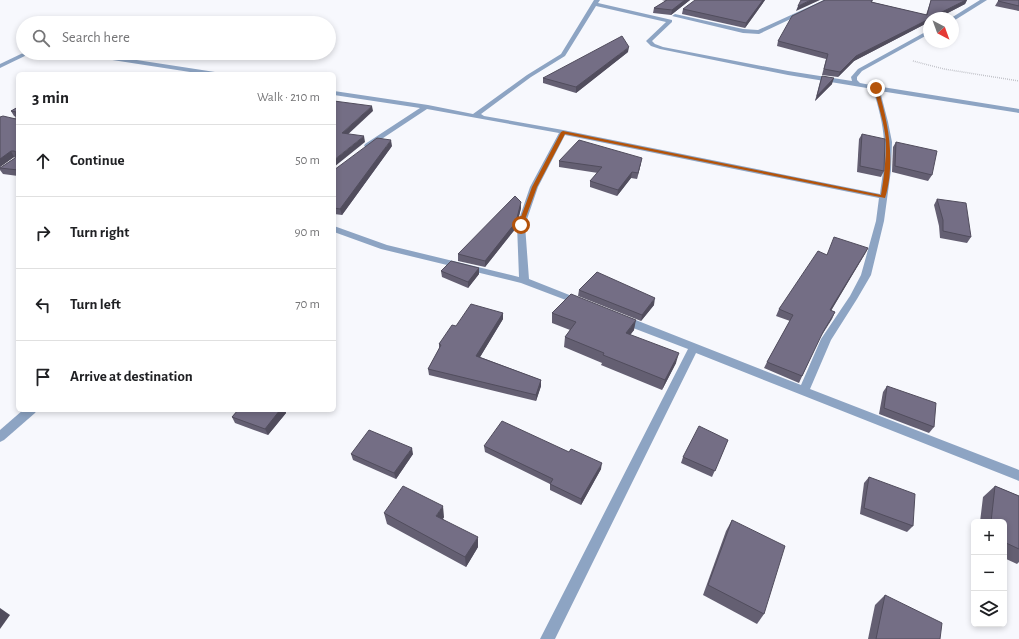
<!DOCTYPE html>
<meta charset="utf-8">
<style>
body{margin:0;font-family:"Alegreya Sans",sans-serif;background:#f6f6f6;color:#202124}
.controls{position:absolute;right:12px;bottom:12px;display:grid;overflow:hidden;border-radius:6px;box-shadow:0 2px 6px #0003}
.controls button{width:36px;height:36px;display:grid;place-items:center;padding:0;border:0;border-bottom:1px solid #e0e0e0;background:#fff;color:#202124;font:20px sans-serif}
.compass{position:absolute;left:923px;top:12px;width:36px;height:36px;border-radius:50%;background:#fff;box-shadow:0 2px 6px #0003;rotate:139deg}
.stop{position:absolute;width:12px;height:12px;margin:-9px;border:3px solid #b45309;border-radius:50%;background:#fff}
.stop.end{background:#b45309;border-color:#fff;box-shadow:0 1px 4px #0008}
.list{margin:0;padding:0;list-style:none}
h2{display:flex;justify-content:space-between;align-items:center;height:52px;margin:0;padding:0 16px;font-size:17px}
h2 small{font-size:13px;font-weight:400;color:#757577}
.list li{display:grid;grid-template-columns:26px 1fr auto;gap:12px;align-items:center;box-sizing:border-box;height:72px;padding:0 16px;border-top:1px solid #e0e0e0}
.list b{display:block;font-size:15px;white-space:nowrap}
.list em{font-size:13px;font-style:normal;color:#757577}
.icon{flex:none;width:22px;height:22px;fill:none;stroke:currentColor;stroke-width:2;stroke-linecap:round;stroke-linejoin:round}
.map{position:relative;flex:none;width:1019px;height:639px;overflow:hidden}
.search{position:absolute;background:#fff;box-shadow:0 2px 6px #0003;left:16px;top:16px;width:320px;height:44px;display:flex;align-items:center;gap:10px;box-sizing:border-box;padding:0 14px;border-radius:22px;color:#757577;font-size:15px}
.panel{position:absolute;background:#fff;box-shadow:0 2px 6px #0003;left:16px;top:72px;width:320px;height:340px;border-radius:6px}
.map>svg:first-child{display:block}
</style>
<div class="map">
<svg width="1019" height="639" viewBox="0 0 1019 639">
<rect width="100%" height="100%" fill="#f7f8fd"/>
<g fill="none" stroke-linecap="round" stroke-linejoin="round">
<path stroke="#92949b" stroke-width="1.5" stroke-dasharray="0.5 1.5" stroke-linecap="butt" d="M913,61l31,8 75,12"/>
<g fill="#8da4c3" fill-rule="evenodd">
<path d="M594,0h6l-2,3 74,17v2l-20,19 3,3 8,3 125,24 64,10 -1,-4 7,-8 71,-39v4l-67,37 -5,6v3l3,3 16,3 143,23v4l-139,-22 8,31 4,20 -1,28 -7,51 -13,54 -14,24 -26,41 -21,49 209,81v11l-323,-128 -141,286h-15l148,-290 -68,-26 -1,-3 1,-3h8l173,68 20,-46 29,-43 11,-21 15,-54 3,-23 -314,-63 -27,52 -13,38 4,54 53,21 2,2 -2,2 -3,1 -58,-22 -140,-34 -47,-17v-6l53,19 132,32 -2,-52 13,-38 29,-54 -132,-24 -59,39 -4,-2 1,-2 55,-36 -86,-13v-4l94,14 45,9 54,-39 34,-21zM596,6l70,16 -20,19 5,5 9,3 128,26 85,14c5,17 10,34 11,52 2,17 -2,36 -4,53l-317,-64 -79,-14 -3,-2 50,-37 34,-21z"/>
<path d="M824,0h7l-72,34 -16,-1 -71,-17 3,-2 68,15 15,1z"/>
<path d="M980,0h7l-32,20 -2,1v-3h-2z"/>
<path d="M23,53h8l-31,15v-4z"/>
<path d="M77,53h14l124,19 3,2h-15l-123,-19z"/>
<path d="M23,410h14l-2,3 -31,27 -4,2v-12z"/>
</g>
</g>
<g fill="#645f72">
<path d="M662,0h28l-19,15 -18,-2 1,-5 12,-7z"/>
<path d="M765,0l-20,28 -63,-14 1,-5z"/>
<path d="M825,0h48l-1,2 54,13 5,-15h36l-2,4 -27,14h-9v4l-75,39 -16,16 -16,-2 4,-16 -49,-13 1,-5z"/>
<path d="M1019,0v11l-24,-5 3,-5z"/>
<path d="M628,52l-52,41 -33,-10v-5z"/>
<path d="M822,76l10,8 -17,17 5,-19z"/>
<path d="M18,107v69l-15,-2 -3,-4v-2l15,-10v-1h-1l-14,10v-50l16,2v-2l-2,-1 -3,-5z"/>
<path d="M862,134l22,37 -3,6 -24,-5 2,-33z"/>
<path d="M896,142l36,33 -4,6 -36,-9 1,-25z"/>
<path d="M392,146l-50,69 -8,-1v-44z"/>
<path d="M559,161l82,2 -4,16 -6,-1 -14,18 -27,-9v-6l8,-8 -39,-6z"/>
<path d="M937,199l34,38 -4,6 -27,-5 -1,-12 -5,-21z"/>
<path d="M521,202v6l-5,20 -31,39 -27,-6v-7z"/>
<path d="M868,248l-37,63 4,1 -15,25 -21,46 -35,-15 3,-6 23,-41 -14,-5 3,-7 47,-54z"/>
<path d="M479,268v6l-11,14 -26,-11 -1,-6z"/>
<path d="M579,290l75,15 -13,16 -63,-25z"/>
<path d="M503,313v6l-23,38 61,23v6l-5,15 -107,-26 -1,-6 11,-20v-5l17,-18z"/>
<path d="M552,313l82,17 -4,5 46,28 -14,27 -61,-25 1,-2 -38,-16 1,-10 5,-7 -18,-7z"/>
<path d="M887,386l47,41 -5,6 -50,-19 4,-22z"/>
<path d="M238,410h47l1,3 -18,22 -33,-12 -3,-6z"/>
<path d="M728,440l-16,37 -31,-14 2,-6z"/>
<path d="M484,446l117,23 -20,36 -31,-15v-6l-65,-32z"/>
<path d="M351,454h62l-17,25 -43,-19z"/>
<path d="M869,477l44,49 -6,6 -47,-18 4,-31z"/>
<path d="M995,486l24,10v66l-2,2 -13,-6v-36h-24l3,-25z"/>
<path d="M384,513l60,4 -1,2 35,28 -12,20 -79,-43z"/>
<path d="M732,520l32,94 -7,10 -54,-29 23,-64z"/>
<path d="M885,595l55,44h-72l7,-34z"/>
</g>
<g fill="#514d5d">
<path d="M685,0h5l-19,15 1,-5z"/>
<path d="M763,0h2l-20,28 1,-5z"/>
<path d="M811,0h9l-24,11 2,-5z"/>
<path d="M966,0h1l-2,4 -27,14h-8z"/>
<path d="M929,19v3l-75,39 -16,16 2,-5 16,-16z"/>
<path d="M629,47l-1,5 -52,41v-6z"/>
<path d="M834,78l-2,6 -17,17 2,-5z"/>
<path d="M372,106l1,5 -30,28 -1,-6z"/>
<path d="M364,136l1,6 -31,25v-7z"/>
<path d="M391,140l1,6 -50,69 -2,-6z"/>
<path d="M11,151l3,6 -14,10v-8z"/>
<path d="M642,158l-1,5 -4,16 1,-6z"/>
<path d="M632,172l-1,6 -14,18 1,-6z"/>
<path d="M521,202v6l-5,20 -31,39v-6z"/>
<path d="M868,248l-3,6 -38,63 3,-7z"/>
<path d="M479,268v6l-11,14v-6z"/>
<path d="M655,298l-1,7 -13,16 1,-6z"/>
<path d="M835,312l-3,7 -12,19 3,-6z"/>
<path d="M503,313v6l-26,43 -1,-6z"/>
<path d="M636,320l-2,10 -10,13 2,-10z"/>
<path d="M679,353l-3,10 -14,27 3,-10z"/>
<path d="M541,380v6l-5,15v-6z"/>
<path d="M280,410h5l1,3 -18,22 -3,-6z"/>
<path d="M412,448l1,6 -17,25 -2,-6z"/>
<path d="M602,463l-1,6 -20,36v-6z"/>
<path d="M443,506l1,11 -6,9 -2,-10z"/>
<path d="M478,537v10l-12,20 -1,-10z"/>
<path d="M0,608l10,7 -10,14z"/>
</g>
<g fill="#746e85" stroke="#514d5d">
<path d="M667,0h18l-13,10 -18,-2z"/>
<path d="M695,0h68l-17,23 -63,-14z"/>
<path d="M801,0h10l-13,6z"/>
<path d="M825,0h47l-1,2 56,13 4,-15h35l-36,18h-1v1l-73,37 -16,16 -16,-3 4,-15 -50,-13 14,-25z"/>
<path d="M999,0h20v6l-21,-5z"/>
<path d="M622,36l7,11 -53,40 -33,-9z"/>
<path d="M822,76l12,2 -17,18z"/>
<path d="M334,101l38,5 -30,27 22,3 -30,24z"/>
<path d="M18,107v63l-18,-2 15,-10 1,-6 -2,-1h-3l-11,8v-42l3,-1 13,3v-7l-5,-1z"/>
<path d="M862,134l23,5 -1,32 -24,-5z"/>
<path d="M377,138l14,2 -51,69 -6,-1v-38z"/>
<path d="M579,140l63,18 -4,15 -6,-1 -14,18 -28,-9 12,-14 -43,-6z"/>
<path d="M896,142l41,9 -5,24 -37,-9z"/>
<path d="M515,196l6,6 -5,20 -31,39 -27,-7z"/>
<path d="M937,199l29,4 5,34 -28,-6v-11z"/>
<path d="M834,237l34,11 -38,62 5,2 -12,20 -21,44 -35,-14 26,-47 -14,-6 39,-58 9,4z"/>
<path d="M451,261l28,7 -11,14 -27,-11z"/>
<path d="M597,272l58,26 -13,17 -63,-25z"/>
<path d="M571,294l65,26 -10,13 53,20 -14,27 -62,-25 1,-2 -39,-16 11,-15 -24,-9z"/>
<path d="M471,304l32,9 -27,43 65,24 -5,15 -108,-26 13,-24 -2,-1 13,-19 4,1z"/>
<path d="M887,386l49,17 -2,24 -50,-19z"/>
<path d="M238,410h42l-15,19 -33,-12z"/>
<path d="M502,421l67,31 2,-3 31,14 -21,36 -31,-15 3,-5 -69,-33z"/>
<path d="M699,426l29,14 -13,31 -32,-14z"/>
<path d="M369,430l43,18 -18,25 -43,-19z"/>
<path d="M869,477l46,17 -2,32 -49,-18z"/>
<path d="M403,486l40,20 -7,10 42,21 -13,20 -81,-44z"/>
<path d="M995,486l24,10v53l-15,-7v-20h-13z"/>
<path d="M732,520l53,26 -21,68 -56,-29z"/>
<path d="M885,595l57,28 -2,16h-64z"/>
</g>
<path fill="#b45309" d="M876,87l2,1c9,32 15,58 11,92 -1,6 -2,12 -4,18l-320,-64 -28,53 -14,38 -2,2 -3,-2 14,-38 29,-55 2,-1 318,64c3,-18 5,-35 5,-52 -1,-19 -8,-37 -12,-55z"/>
</svg>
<div class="controls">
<button>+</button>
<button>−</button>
<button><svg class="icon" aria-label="layers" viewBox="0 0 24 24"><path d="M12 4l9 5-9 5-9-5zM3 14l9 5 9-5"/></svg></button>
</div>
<svg class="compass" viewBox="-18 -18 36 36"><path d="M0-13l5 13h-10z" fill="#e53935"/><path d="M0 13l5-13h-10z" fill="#757577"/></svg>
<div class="stop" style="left:521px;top:225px"></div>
<div class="stop end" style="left:876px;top:88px"></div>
<div class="search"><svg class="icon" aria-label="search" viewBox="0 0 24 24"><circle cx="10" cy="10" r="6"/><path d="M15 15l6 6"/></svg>Search here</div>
<section class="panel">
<h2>3 min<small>Walk · 210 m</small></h2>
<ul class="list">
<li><svg class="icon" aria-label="ahead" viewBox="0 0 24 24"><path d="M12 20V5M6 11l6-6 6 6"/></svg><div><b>Continue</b></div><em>50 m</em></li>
<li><svg class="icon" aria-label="right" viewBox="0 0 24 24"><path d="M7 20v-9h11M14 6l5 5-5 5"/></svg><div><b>Turn right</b></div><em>90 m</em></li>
<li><svg class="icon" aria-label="left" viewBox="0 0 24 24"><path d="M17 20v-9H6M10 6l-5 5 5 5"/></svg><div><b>Turn left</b></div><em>70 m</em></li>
<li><svg class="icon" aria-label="arrive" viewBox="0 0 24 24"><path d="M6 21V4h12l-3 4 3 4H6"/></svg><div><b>Arrive at destination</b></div></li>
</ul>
</section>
</div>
